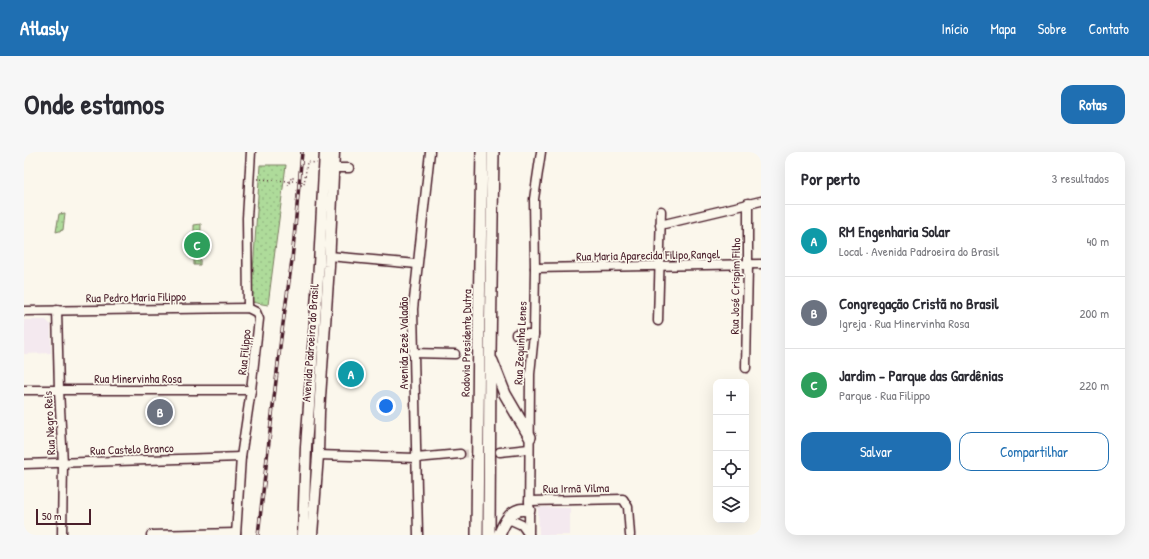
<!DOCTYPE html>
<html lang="pt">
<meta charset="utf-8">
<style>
body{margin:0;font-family:"Patrick Hand",sans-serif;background:#f7f7f7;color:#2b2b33}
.controls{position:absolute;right:12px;bottom:12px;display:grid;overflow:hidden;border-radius:8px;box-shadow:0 4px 16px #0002}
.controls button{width:36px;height:36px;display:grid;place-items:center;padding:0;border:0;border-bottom:1px solid #e1e1e2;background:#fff;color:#2b2b33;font:20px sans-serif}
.scale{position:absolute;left:12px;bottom:10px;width:55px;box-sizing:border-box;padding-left:4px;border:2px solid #4a1f2b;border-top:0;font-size:11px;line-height:14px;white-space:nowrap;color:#4a1f2b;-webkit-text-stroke:3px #fbf7ec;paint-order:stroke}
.you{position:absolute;left:362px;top:254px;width:14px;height:14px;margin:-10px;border:3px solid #fff;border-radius:50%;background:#1a73e8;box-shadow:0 0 0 6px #1a73e833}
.badge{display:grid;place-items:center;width:26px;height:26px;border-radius:50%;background:#1f6fb2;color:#fff;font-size:13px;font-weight:700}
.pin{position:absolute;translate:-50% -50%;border:2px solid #fff;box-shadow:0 1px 4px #0006}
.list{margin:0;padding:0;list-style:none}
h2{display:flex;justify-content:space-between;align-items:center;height:52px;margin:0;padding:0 16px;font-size:17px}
h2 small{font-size:13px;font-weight:400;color:#7c7c81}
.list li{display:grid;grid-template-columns:26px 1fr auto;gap:12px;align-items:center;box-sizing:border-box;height:72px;padding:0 16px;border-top:1px solid #e1e1e2}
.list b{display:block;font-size:15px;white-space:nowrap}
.list p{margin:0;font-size:13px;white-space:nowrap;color:#7c7c81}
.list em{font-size:13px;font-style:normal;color:#7c7c81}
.actions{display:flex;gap:8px;padding:12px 16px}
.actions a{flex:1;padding:9px 0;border:1px solid #1f6fb2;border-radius:12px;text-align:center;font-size:14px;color:#1f6fb2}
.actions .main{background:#1f6fb2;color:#fff}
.icon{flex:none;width:22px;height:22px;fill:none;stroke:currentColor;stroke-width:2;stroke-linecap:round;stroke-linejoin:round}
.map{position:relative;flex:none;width:737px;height:383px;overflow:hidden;border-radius:12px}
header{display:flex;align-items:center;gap:24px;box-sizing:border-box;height:56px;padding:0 20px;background:#1f6fb2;color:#fff}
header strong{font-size:19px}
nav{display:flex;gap:22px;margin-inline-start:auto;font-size:14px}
.intro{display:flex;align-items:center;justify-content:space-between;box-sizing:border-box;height:96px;padding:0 24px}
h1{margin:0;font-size:28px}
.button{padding:10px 18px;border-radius:12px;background:#1f6fb2;color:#fff;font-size:14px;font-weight:700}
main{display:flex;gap:24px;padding:0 24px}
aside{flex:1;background:#fff;border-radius:12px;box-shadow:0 4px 16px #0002}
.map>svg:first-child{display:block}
</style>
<header>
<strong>Atlasly</strong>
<nav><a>Início</a><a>Mapa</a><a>Sobre</a><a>Contato</a></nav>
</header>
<div class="intro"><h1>Onde estamos</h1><a class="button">Rotas</a></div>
<main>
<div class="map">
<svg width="737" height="383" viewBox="0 0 737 383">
<defs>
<pattern id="park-dots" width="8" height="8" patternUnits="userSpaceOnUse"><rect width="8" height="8" fill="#aedb9a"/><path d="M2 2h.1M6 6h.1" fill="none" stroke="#97bc85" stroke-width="1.8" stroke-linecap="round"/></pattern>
</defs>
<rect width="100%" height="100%" fill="#fbf7ec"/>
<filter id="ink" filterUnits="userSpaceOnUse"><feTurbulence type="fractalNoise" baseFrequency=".025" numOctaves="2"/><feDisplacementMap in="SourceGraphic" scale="8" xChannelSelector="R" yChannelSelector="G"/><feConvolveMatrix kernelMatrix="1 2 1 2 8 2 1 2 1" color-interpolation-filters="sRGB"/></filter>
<g filter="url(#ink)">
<g fill="#f4e9ef">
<path d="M0,168h22l5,5v28l-27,1z"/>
<path d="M514,355l32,1v27h-31z"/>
</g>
<g fill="url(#park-dots)" stroke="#7c7d62">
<path d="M236,13h26l-18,140 -17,-3z"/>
<path d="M41,61l-2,17 -7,2 3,-18z"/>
<path d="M177,72l-1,41h-6v-40z"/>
</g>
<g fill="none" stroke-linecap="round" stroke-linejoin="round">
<path stroke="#d8ccc5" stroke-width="8" stroke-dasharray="8 4" stroke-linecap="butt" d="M436,302l40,-2"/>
<g stroke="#4a1f2b" stroke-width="11">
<g id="minor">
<path d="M309,16h16"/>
<path d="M636,73l101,-24"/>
<path d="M305,104l88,8"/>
<path d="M511,116l226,-4"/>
<path d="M224,156l-1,-90 4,-66"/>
<path d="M33,158l2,80 4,73 -1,72"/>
<path d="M0,159l224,-3 8,4 3,7 -8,71 -10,67 -5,78"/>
<path d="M634,169l3,-110"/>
<path d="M492,182h18"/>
<path d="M389,201l42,1"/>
<path d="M722,216l2,-103v-62"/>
<path d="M0,238h227"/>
<path d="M476,300l29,-3"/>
<path d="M294,303l98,3 44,-4"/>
<path d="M0,312l217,-7"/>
<path d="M505,349l94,-2 5,8 2,28"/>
<path d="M480,371l7,-3 11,5 7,10"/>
<path d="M127,383l85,-2"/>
<path d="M394,383l-5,-226 17,-157"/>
<path d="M505,383l1,-161 4,-40 1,-66 -1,-69 7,-47"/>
</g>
</g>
<g stroke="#4a1f2b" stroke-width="13">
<g id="major">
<path d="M279,383l3,-88 13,-182 6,-113"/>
<path d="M288,383l6,-80 1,-43 10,-146 5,-114"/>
</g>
</g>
<g stroke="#4a1f2b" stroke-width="14">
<g id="highway">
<path d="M468,209l13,33 25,43"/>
<path d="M453,383l2,-217 3,-166"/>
<path d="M465,383l1,-181 3,-202"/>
<path d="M475,383c4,-9 9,-22 20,-25 3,-1 7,0 10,0"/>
</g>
</g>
<g stroke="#4a1f2b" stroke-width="1.5" stroke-dasharray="1 3" stroke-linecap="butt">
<path d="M233,27l32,2 -1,4h2l1,-8 2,1 -1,3"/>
<path d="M278,29l-1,4h3l3,-23 10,1"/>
</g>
<use href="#minor" stroke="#fbf7ec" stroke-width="8"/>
<use href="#major" stroke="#fbf7ec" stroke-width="10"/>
<use href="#highway" stroke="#fbf7ec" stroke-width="11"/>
<g stroke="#4a1f2b" stroke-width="3.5">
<path id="rail" d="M234,383l23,-197 11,-78 10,-108"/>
</g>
<use href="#rail" stroke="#fbf7ec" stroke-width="2" stroke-dasharray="6" stroke-linecap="butt"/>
<path stroke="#4a1f2b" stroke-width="1.5" stroke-dasharray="1 3" stroke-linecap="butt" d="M268,29h10"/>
</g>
</g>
<g text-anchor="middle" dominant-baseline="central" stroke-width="3.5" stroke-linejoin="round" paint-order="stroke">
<g font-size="12" fill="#4a1f2b" stroke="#fbf7ec">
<text transform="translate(624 103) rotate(-1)">Rua Maria Aparecida Filipo Rangel</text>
<text transform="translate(711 134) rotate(-89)">Rua José Crispim Filho</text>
<text transform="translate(112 145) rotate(-1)">Rua Pedro Maria Filippo</text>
<text transform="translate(286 191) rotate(-86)">Avenida Padroeira do Brasil</text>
<text transform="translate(379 191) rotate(-90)">Avenida Zezé Valadão</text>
<text transform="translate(442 191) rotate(-89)">Rodovia Presidente Dutra</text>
<text transform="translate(496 191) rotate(-87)">Rua Zequinha Lenes</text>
<text transform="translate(220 200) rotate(-84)">Rua Filippo</text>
<text x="114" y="226">Rua Minervinha Rosa</text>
<text transform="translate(25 271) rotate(-93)">Rua Negro Reis</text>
<text transform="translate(108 297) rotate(-2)">Rua Castelo Branco</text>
<text transform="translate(552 336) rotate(-1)">Rua Irmã Vilma</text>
</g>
</g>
</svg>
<div class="controls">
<button>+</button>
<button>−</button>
<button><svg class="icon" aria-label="locate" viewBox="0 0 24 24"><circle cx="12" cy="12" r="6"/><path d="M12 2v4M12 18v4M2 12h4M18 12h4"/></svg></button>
<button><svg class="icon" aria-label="layers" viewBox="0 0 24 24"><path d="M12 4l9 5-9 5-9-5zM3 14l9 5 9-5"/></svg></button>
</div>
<div class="scale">50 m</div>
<div class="you"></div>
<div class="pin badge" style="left:327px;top:222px;background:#0f9aa8">A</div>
<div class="pin badge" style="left:136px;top:260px;background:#6b7280">B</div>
<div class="pin badge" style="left:173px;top:93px;background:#2e9e5b">C</div>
</div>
<aside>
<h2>Por perto<small>3 resultados</small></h2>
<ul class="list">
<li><span class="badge" style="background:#0f9aa8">A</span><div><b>RM Engenharia Solar</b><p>Local · Avenida Padroeira do Brasil</p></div><em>40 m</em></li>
<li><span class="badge" style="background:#6b7280">B</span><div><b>Congregação Cristã no Brasil</b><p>Igreja · Rua Minervinha Rosa</p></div><em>200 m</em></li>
<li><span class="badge" style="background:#2e9e5b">C</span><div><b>Jardim - Parque das Gardênias</b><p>Parque · Rua Filippo</p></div><em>220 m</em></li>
</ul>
<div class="actions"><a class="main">Salvar</a><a>Compartilhar</a></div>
</aside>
</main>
